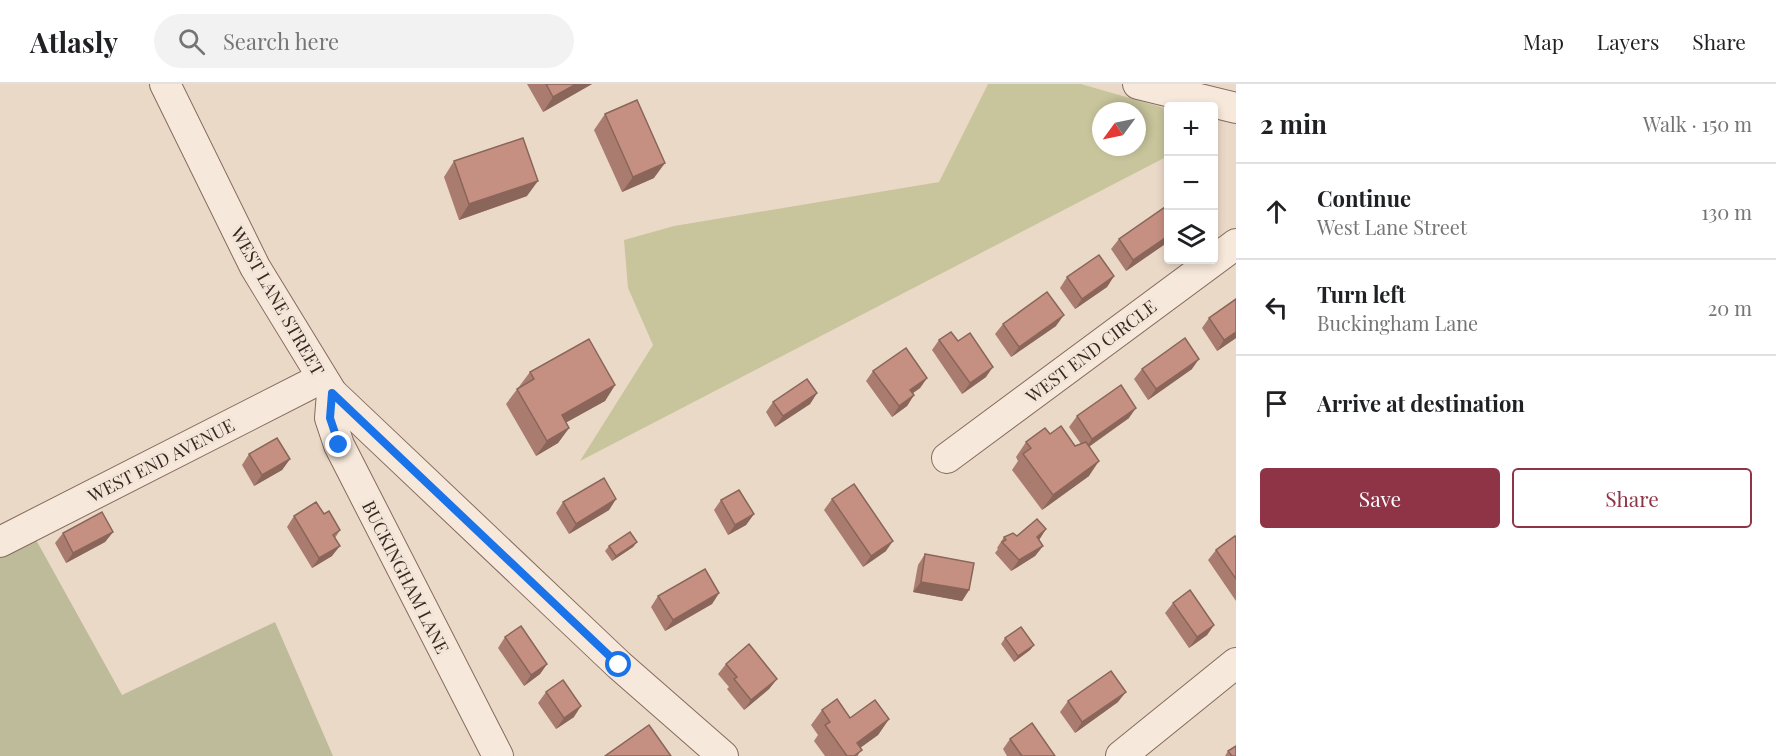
<!DOCTYPE html>
<meta charset="utf-8">
<style>
body{margin:0;font-family:"Playfair Display",serif;background:#f2f2f2;color:#202124}
.controls{position:absolute;right:18px;top:18px;display:grid;overflow:hidden;border-radius:6px;box-shadow:0 3px 9px #0003}
.controls button{width:54px;height:54px;display:grid;place-items:center;padding:0;border:0;border-bottom:2px solid #e0e0e0;background:#fff;color:#202124;font:30px sans-serif}
.compass{position:absolute;left:1092px;top:18px;width:54px;height:54px;border-radius:50%;background:#fff;box-shadow:0 3px 9px #0003;rotate:237deg}
.stop{position:absolute;width:18px;height:18px;margin:-14px;border:4px solid #1a73e8;border-radius:50%;background:#fff}
.stop.end{background:#1a73e8;border-color:#fff;box-shadow:0 2px 6px #0008}
.list{margin:0;padding:0;list-style:none}
h2{display:flex;justify-content:space-between;align-items:center;height:78px;margin:0;padding:0 24px;font-size:26px}
h2 small{font-size:20px;font-weight:400;color:#757577}
.list li{display:grid;grid-template-columns:39px 1fr auto;gap:18px;align-items:center;box-sizing:border-box;height:96px;padding:0 24px;border-top:2px solid #e0e0e0}
.list b{display:block;font-size:22px;white-space:nowrap}
.list p{margin:0;font-size:20px;white-space:nowrap;color:#757577}
.list em{font-size:20px;font-style:normal;color:#757577}
.actions{display:flex;gap:12px;padding:18px 24px}
.actions a{flex:1;padding:14px 0;border:2px solid #8f3446;border-radius:6px;text-align:center;font-size:21px;color:#8f3446}
.actions .main{background:#8f3446;color:#fff}
.icon{flex:none;width:33px;height:33px;fill:none;stroke:currentColor;stroke-width:2;stroke-linecap:round;stroke-linejoin:round}
.map{position:relative;flex:none;width:1236px;height:672px;overflow:hidden}
header{display:flex;align-items:center;gap:36px;box-sizing:border-box;height:84px;padding:0 30px;background:#fff;border-bottom:2px solid #e0e0e0}
header strong{font-size:28px}
nav{display:flex;gap:33px;margin-inline-start:auto;font-size:21px}
.search{width:420px;height:54px;background:#f2f2f2;display:flex;align-items:center;gap:15px;box-sizing:border-box;padding:0 21px;border-radius:33px;color:#757577;font-size:22px}
main{display:flex}
aside{flex:1;background:#fff}
.map>svg:first-child{display:block}
</style>
<header>
<strong>Atlasly</strong>
<div class="search"><svg class="icon" aria-label="search" viewBox="0 0 24 24"><circle cx="10" cy="10" r="6"/><path d="M15 15l6 6"/></svg>Search here</div>
<nav><a>Map</a><a>Layers</a><a>Share</a></nav>
</header>
<main>
<div class="map">
<svg width="1236" height="672" viewBox="0 0 1236 672">
<rect width="100%" height="100%" fill="#ebd9c8"/>
<path fill="#c8c59c" fill-rule="evenodd" d="M988,0h93l87,25v47l-588,305 73,-116 -25,-57 -4,-48 50,-14 265,-44zM1101,27h36v36h-36z"/>
<path fill="#bebb9b" d="M35,454l87,157 153,-73 58,134h-333v-200z"/>
<g fill="none" stroke-linecap="round" stroke-linejoin="round">
<g stroke="#856b5e" stroke-width="32">
<g id="minor">
<path d="M165,0l90,183 77,126 287,272 104,91"/>
<path d="M1138,0l98,24"/>
<path d="M332,309l-2,25 9,27 159,311"/>
<path d="M947,374l289,-214"/>
<path d="M0,458l322,-164"/>
<path d="M1121,672l115,-93"/>
</g>
</g>
<use href="#minor" stroke="#f6e8da" stroke-width="30"/>
</g>
<g fill="#a97c6f">
<path d="M527,0h65l-49,28z"/>
<path d="M605,30l49,64 -32,14 -28,-62z"/>
<path d="M454,77l73,35 -68,24 -15,-43z"/>
<path d="M1168,121v37l-42,29 -15,-22 8,-10z"/>
<path d="M1114,192l-7,11 -32,22 -15,-21 7,-11z"/>
<path d="M1236,215v39l-19,13 -15,-23 7,-10z"/>
<path d="M1003,240l53,2 -45,31 -16,-23z"/>
<path d="M939,256l47,37 -24,17 -30,-44z"/>
<path d="M1142,285h50l-44,31 -14,-21z"/>
<path d="M873,287l54,7 -7,10 -7,5 1,2 -7,11 -15,11 -26,-36z"/>
<path d="M530,288l85,13 -10,16 -39,21 3,6 -11,15 -22,13 -30,-52z"/>
<path d="M817,309l-7,11 -35,23 -9,-15 7,-10z"/>
<path d="M1077,332l52,2 -40,29v29l-47,34 -30,-40 6,-9 -2,-4 10,-15 49,4 6,-2 -12,-17z"/>
<path d="M249,370l41,5 -8,11 -28,16 -12,-21z"/>
<path d="M616,415l-7,11 -40,24 -13,-21 7,-11z"/>
<path d="M832,415l54,52 -23,16 -39,-57z"/>
<path d="M721,416l33,14 -8,11 -18,10 -14,-25z"/>
<path d="M324,430l16,16 -5,8 -3,18 -20,12 -25,-41 7,-11z"/>
<path d="M1046,445l-7,11 4,6 -8,10 -24,15 -16,-18 3,-4 -1,-1 7,-11 13,-1z"/>
<path d="M113,448l-8,10 -39,21 -11,-20 8,-10z"/>
<path d="M1236,454v63l-28,-41 8,-10z"/>
<path d="M637,458l-4,5 -21,14 -7,-10 4,-5z"/>
<path d="M925,470l44,36 -7,11 -49,-9 5,-27z"/>
<path d="M719,509l-7,11 -47,27 -14,-24 7,-11z"/>
<path d="M1173,519l41,22 -7,10 -18,13 -24,-35z"/>
<path d="M505,553l42,27 -7,10 -16,12 -26,-38z"/>
<path d="M1005,554l29,7 -4,5 -16,12 -13,-18z"/>
<path d="M726,580l51,15 -8,10 -25,21 -17,-21 2,-2 -11,-13z"/>
<path d="M546,608l28,25 -18,12 -18,-26z"/>
<path d="M1068,617l50,1 -43,31 -15,-21z"/>
<path d="M822,626l28,8 39,1 -11,16 -17,12 -3,9h-33l-11,-15 4,-6 -7,-10z"/>
<path d="M1010,655l45,17h-48l-4,-7z"/>
<path d="M1228,667l8,5h-11z"/>
</g>
<g fill="#8a655a">
<path d="M576,0h16l-49,28 10,-15z"/>
<path d="M665,79l-11,15 -32,14 11,-15z"/>
<path d="M538,97l-11,15 -68,24 10,-16z"/>
<path d="M1168,152v6l-42,29 7,-11z"/>
<path d="M1114,192l-7,11 -32,22 7,-10z"/>
<path d="M1064,231l-8,11 -45,31 8,-10z"/>
<path d="M1236,248v6l-19,13 7,-11z"/>
<path d="M1199,275l-7,10 -44,31 8,-11z"/>
<path d="M993,283l-7,10 -24,17 8,-11z"/>
<path d="M927,294l-7,10 -17,12 7,-10z"/>
<path d="M615,301l-10,16 -54,30 11,-16z"/>
<path d="M817,309l-7,11 -35,23 8,-11z"/>
<path d="M914,311l-7,11 -15,11 7,-11z"/>
<path d="M1136,324l-7,10 -44,31 7,-10z"/>
<path d="M569,344l-11,15 -22,13 11,-15z"/>
<path d="M290,375l-8,11 -28,16 8,-11z"/>
<path d="M1099,377l-10,15 -47,34 11,-15z"/>
<path d="M616,415l-7,11 -40,24 7,-10z"/>
<path d="M754,430l-8,11 -18,10 7,-10z"/>
<path d="M1046,445l-7,11 -2,-3z"/>
<path d="M113,448l-8,10 -39,21 7,-10z"/>
<path d="M893,457l-7,10 -23,16 8,-11z"/>
<path d="M637,458l-4,5 -21,14 4,-5z"/>
<path d="M340,462l-8,10 -20,12 7,-10z"/>
<path d="M1043,462l-8,10 -24,15 8,-11z"/>
<path d="M921,498l48,8 -7,11 -49,-9z"/>
<path d="M719,509l-7,11 -47,27 8,-11z"/>
<path d="M1214,541l-7,10 -18,13 8,-11z"/>
<path d="M1034,561l-4,5 -16,12 4,-6z"/>
<path d="M547,580l-7,10 -16,12 7,-11z"/>
<path d="M777,595l-8,10 -25,21 7,-10z"/>
<path d="M1126,608l-8,10 -43,31 7,-11z"/>
<path d="M581,622l-7,11 -18,12 8,-11z"/>
<path d="M889,635l-11,16 -29,21 8,-13z"/>
</g>
<g fill="#c59081" stroke="#8a655a" stroke-width="1.5">
<path d="M546,0h30l-23,13z"/>
<path d="M637,16l28,63 -32,14 -28,-63z"/>
<path d="M523,54l15,43 -69,23 -15,-43z"/>
<path d="M1168,121v31l-35,24 -14,-21z"/>
<path d="M1099,171l15,21 -32,23 -15,-22z"/>
<path d="M1047,208l17,23 -45,32 -16,-23z"/>
<path d="M1236,215v33l-12,8 -15,-22z"/>
<path d="M951,248l7,9 12,-8 23,34 -23,16 -31,-43z"/>
<path d="M1185,254l14,21 -43,30 -14,-20z"/>
<path d="M589,255l26,46 -53,30 7,13 -22,13 -30,-52 17,-10 -4,-7z"/>
<path d="M906,264l21,30 -17,12 4,5 -15,11 -26,-35z"/>
<path d="M807,295l10,14 -34,23 -10,-14z"/>
<path d="M1121,301l15,23 -44,31 -15,-23z"/>
<path d="M1061,342l14,20 11,-4 13,19 -46,34 -30,-41 8,-6 -5,-6 19,-14 5,6z"/>
<path d="M277,354l13,21 -28,16 -13,-21z"/>
<path d="M604,394l12,21 -40,25 -13,-22z"/>
<path d="M854,400l39,57 -22,15 -39,-57z"/>
<path d="M739,406l15,24 -19,11 -14,-25z"/>
<path d="M316,418l8,12 5,-3 11,19 -7,5 7,11 -21,12 -25,-42z"/>
<path d="M102,428l11,20 -40,21 -10,-20z"/>
<path d="M1037,435l9,10 -9,8 6,9 -24,14 -17,-18 4,-2 -2,-3 9,-4 4,3z"/>
<path d="M630,448l7,10 -21,14 -7,-10z"/>
<path d="M1235,452l1,2v41l-20,-29z"/>
<path d="M925,470l49,9 -5,27 -48,-8z"/>
<path d="M705,485l14,24 -46,27 -15,-24z"/>
<path d="M1190,506l24,35 -17,12 -24,-34z"/>
<path d="M521,542l26,38 -16,11 -26,-38z"/>
<path d="M1021,543l13,18 -16,11 -13,-18z"/>
<path d="M749,560l28,35 -26,21 -17,-21 3,-2 -11,-13z"/>
<path d="M1111,587l15,21 -44,30 -14,-21z"/>
<path d="M563,596l18,26 -17,12 -18,-26z"/>
<path d="M837,615l13,19 25,-18 14,19 -32,24 5,7 -8,6h-7l-22,-31 5,-3 -8,-12z"/>
<path d="M1032,639l23,33h-33l-12,-17z"/>
<path d="M649,641l22,31h-66z"/>
<path d="M1236,662v10h-4l-4,-5z"/>
</g>
<g fill="none" stroke-linecap="round" stroke-linejoin="round">
<path stroke="#1a73e8" stroke-width="8" d="M339,361l-9,-27 2,-25 287,272"/>
</g>
<g text-anchor="middle" dominant-baseline="central" stroke-width="6" stroke-linejoin="round" paint-order="stroke">
<g font-size="18" fill="#372721" stroke="#f3e5d7">
<text transform="translate(278 217) rotate(60)">WEST LANE STREET</text>
<text transform="translate(1091 267) rotate(-37)">WEST END CIRCLE</text>
<text transform="translate(161 376) rotate(-27)">WEST END AVENUE</text>
<text transform="translate(406 493) rotate(63)">BUCKINGHAM LANE</text>
</g>
</g>
</svg>
<div class="controls">
<button>+</button>
<button>−</button>
<button><svg class="icon" aria-label="layers" viewBox="0 0 24 24"><path d="M12 4l9 5-9 5-9-5zM3 14l9 5 9-5"/></svg></button>
</div>
<svg class="compass" viewBox="-18 -18 36 36"><path d="M0-13l5 13h-10z" fill="#e53935"/><path d="M0 13l5-13h-10z" fill="#757577"/></svg>
<div class="stop" style="left:619px;top:581px"></div>
<div class="stop end" style="left:339px;top:361px"></div>
</div>
<aside>
<h2>2 min<small>Walk · 150 m</small></h2>
<ul class="list">
<li><svg class="icon" aria-label="ahead" viewBox="0 0 24 24"><path d="M12 20V5M6 11l6-6 6 6"/></svg><div><b>Continue</b><p>West Lane Street</p></div><em>130 m</em></li>
<li><svg class="icon" aria-label="left" viewBox="0 0 24 24"><path d="M17 20v-9H6M10 6l-5 5 5 5"/></svg><div><b>Turn left</b><p>Buckingham Lane</p></div><em>20 m</em></li>
<li><svg class="icon" aria-label="arrive" viewBox="0 0 24 24"><path d="M6 21V4h12l-3 4 3 4H6"/></svg><div><b>Arrive at destination</b></div></li>
</ul>
<div class="actions"><a class="main">Save</a><a>Share</a></div>
</aside>
</main>
